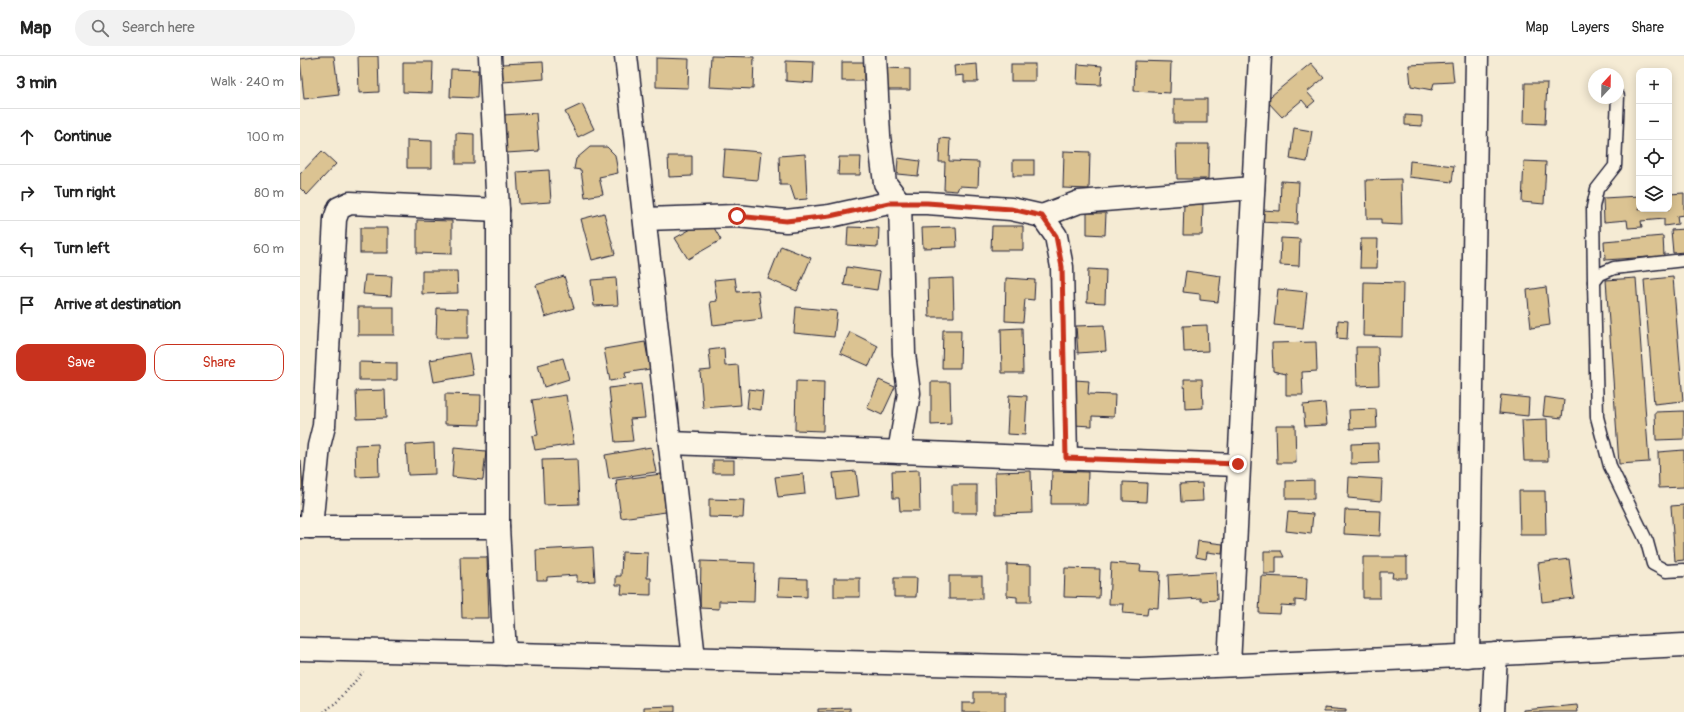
<!DOCTYPE html>
<meta charset="utf-8">
<style>
body{margin:0;font-family:Pangolin,sans-serif;background:#f2f2f2;color:#222}
.controls{position:absolute;right:12px;top:12px;display:grid;overflow:hidden;border-radius:8px;box-shadow:0 2px 10px #0003}
.controls button{width:36px;height:36px;display:grid;place-items:center;padding:0;border:0;border-bottom:1px solid #e0e0e0;background:#fff;color:#222;font:20px sans-serif}
.compass{position:absolute;left:1288px;top:12px;width:36px;height:36px;border-radius:50%;background:#fff;box-shadow:0 2px 10px #0003;rotate:22deg}
.stop{position:absolute;width:12px;height:12px;margin:-9px;border:3px solid #c8321e;border-radius:50%;background:#fff}
.stop.end{background:#c8321e;border-color:#fff;box-shadow:0 1px 4px #0008}
.list{margin:0;padding:0;list-style:none}
h2{display:flex;justify-content:space-between;align-items:center;height:52px;margin:0;padding:0 16px;font-size:17px}
h2 small{font-size:13px;font-weight:400;color:#767676}
.list li{display:grid;grid-template-columns:26px 1fr auto;gap:12px;align-items:center;box-sizing:border-box;height:56px;padding:0 16px;border-top:1px solid #e0e0e0}
.list b{display:block;font-size:15px;white-space:nowrap}
.list em{font-size:13px;font-style:normal;color:#767676}
.actions{display:flex;gap:8px;padding:12px 16px}
.actions a{flex:1;padding:9px 0;border:1px solid #c8321e;border-radius:12px;text-align:center;font-size:14px;color:#c8321e}
.actions .main{background:#c8321e;color:#fff}
.icon{flex:none;width:22px;height:22px;fill:none;stroke:currentColor;stroke-width:2;stroke-linecap:round;stroke-linejoin:round}
.map{position:relative;flex:none;width:1384px;height:656px;overflow:hidden}
header{display:flex;align-items:center;gap:24px;box-sizing:border-box;height:56px;padding:0 20px;background:#fff;border-bottom:1px solid #e0e0e0}
header strong{font-size:19px}
nav{display:flex;gap:22px;margin-inline-start:auto;font-size:14px}
.search{width:280px;height:36px;background:#f2f2f2;display:flex;align-items:center;gap:10px;box-sizing:border-box;padding:0 14px;border-radius:22px;color:#767676;font-size:15px}
main{display:flex}
aside{flex:1;background:#fff}
.map>svg:first-child{display:block}
</style>
<header>
<strong>Map</strong>
<div class="search"><svg class="icon" aria-label="search" viewBox="0 0 24 24"><circle cx="10" cy="10" r="6"/><path d="M15 15l6 6"/></svg>Search here</div>
<nav><a>Map</a><a>Layers</a><a>Share</a></nav>
</header>
<main>
<aside>
<h2>3 min<small>Walk · 240 m</small></h2>
<ul class="list">
<li><svg class="icon" aria-label="ahead" viewBox="0 0 24 24"><path d="M12 20V5M6 11l6-6 6 6"/></svg><div><b>Continue</b></div><em>100 m</em></li>
<li><svg class="icon" aria-label="right" viewBox="0 0 24 24"><path d="M7 20v-9h11M14 6l5 5-5 5"/></svg><div><b>Turn right</b></div><em>80 m</em></li>
<li><svg class="icon" aria-label="left" viewBox="0 0 24 24"><path d="M17 20v-9H6M10 6l-5 5 5 5"/></svg><div><b>Turn left</b></div><em>60 m</em></li>
<li><svg class="icon" aria-label="arrive" viewBox="0 0 24 24"><path d="M6 21V4h12l-3 4 3 4H6"/></svg><div><b>Arrive at destination</b></div></li>
</ul>
<div class="actions"><a class="main">Save</a><a>Share</a></div>
</aside>
<div class="map">
<svg width="1384" height="656" viewBox="0 0 1384 656">
<rect width="100%" height="100%" fill="#f5ebd4"/>
<filter id="ink" filterUnits="userSpaceOnUse"><feTurbulence type="fractalNoise" baseFrequency=".025" numOctaves="2"/><feDisplacementMap in="SourceGraphic" scale="8" xChannelSelector="R" yChannelSelector="G"/><feConvolveMatrix kernelMatrix="1 2 1 2 8 2 1 2 1" color-interpolation-filters="sRGB"/></filter>
<g filter="url(#ink)">
<g fill="#dbc392" stroke="#22223b">
<path d="M21,0h13l5,39 -35,4 -4,-40z"/>
<path d="M58,0h20l1,36 -20,1z"/>
<path d="M411,0l43,1 -1,32 -44,-2z"/>
<path d="M356,2l33,1 -1,29 -32,-1z"/>
<path d="M486,5l28,1 -1,21 -27,-2z"/>
<path d="M835,5l36,1 -1,31 -36,-2z"/>
<path d="M103,6h30l-1,31 -29,-1z"/>
<path d="M243,6l1,17 -41,3 -1,-18z"/>
<rect x="542" y="6" width="22" height="19"/>
<path d="M1011,7l13,15 -17,14 8,9 -7,6 -6,-7 -20,17 -16,-17z"/>
<path d="M1152,7l2,19 -20,1 -2,7 -21,-4 -2,-21z"/>
<path d="M677,8l1,18h-14v-7l-9,1 -1,-10z"/>
<rect x="711" y="8" width="24" height="17"/>
<path d="M778,8l24,2 -1,19 -24,-1z"/>
<path d="M587,12l23,1v21h-23z"/>
<path d="M151,13l27,1 -1,28 -27,-1z"/>
<path d="M1225,27h22l-2,41 -21,-1z"/>
<rect x="874" y="43" width="33" height="24"/>
<path d="M282,48l12,25 -16,8 -13,-25z"/>
<path d="M236,57l3,38 -33,2 -3,-38z"/>
<path d="M1105,59l17,1v10l-17,-1z"/>
<path d="M994,72l18,3 -5,31 -17,-3z"/>
<path d="M156,77l18,1v30h-18z"/>
<path d="M640,82l10,1 -1,22 30,1 -1,25 -19,-1 -2,5 -13,-1 1,-28h-6z"/>
<path d="M107,84l25,1v27h-25z"/>
<path d="M876,88h33l-1,35h-31z"/>
<path d="M290,91h17l8,8 3,18 -19,4 4,17 -18,3 -4,-27 -7,-1 2,-10z"/>
<path d="M425,93l36,3 -3,28 -35,-3z"/>
<path d="M22,95l14,13 -29,31 -7,-7v-14z"/>
<path d="M764,95l26,1 -1,37 -26,-1z"/>
<path d="M505,98l2,45 -12,1 -5,-15h-10l-1,-29z"/>
<path d="M368,100h24v20l-23,1z"/>
<path d="M539,101h22l-1,18h-22z"/>
<path d="M598,102l22,3 -2,15 -21,-2z"/>
<rect x="713" y="104" width="21" height="16"/>
<path d="M1110,105l44,5 -2,16 -43,-5z"/>
<path d="M1224,105l22,1 -2,42 -22,-2z"/>
<path d="M249,114l2,32 -32,2 -2,-32z"/>
<path d="M1101,123l1,46 -21,-1v-5h-14l-1,-39z"/>
<path d="M981,125l18,1 -2,42 -36,-2v-12l19,1z"/>
<path d="M1384,137v22l-7,1 1,8 -14,2v-7l-23,2 1,6 -14,1 -1,-8 -23,2 -1,-24 36,-2v13h30v-15z"/>
<path d="M884,147l19,1 -1,31h-19z"/>
<path d="M304,157l11,41 -23,6 -11,-41z"/>
<path d="M787,157h19l-1,22 -18,-1z"/>
<path d="M409,163l12,21 -33,19 -13,-21z"/>
<path d="M117,164l35,1v33l-35,-1z"/>
<path d="M692,170h31v24h-32z"/>
<path d="M548,171l31,1 -1,19 -31,-2z"/>
<path d="M656,171l1,20 -34,1 -1,-20z"/>
<rect x="60" y="172" width="28" height="25"/>
<path d="M1384,173v23l-11,1 -2,-23z"/>
<path d="M1363,180l1,20 -59,4 -1,-19z"/>
<path d="M981,182l19,1 -1,27 -19,-1z"/>
<path d="M1061,183h17l-1,29h-17z"/>
<path d="M481,190l30,12 -14,33 -29,-12z"/>
<path d="M547,211l33,5 -3,18 -33,-5z"/>
<path d="M788,213l18,1 -1,33 -18,-1z"/>
<path d="M122,215h35l1,22 -36,1z"/>
<path d="M886,215l35,5 -3,26 -18,-2v-6l-17,-2z"/>
<path d="M65,219l27,1 -1,20 -28,-2z"/>
<path d="M264,220l10,32 -29,9 -9,-32z"/>
<path d="M1373,221l10,124 -29,3 -10,-124z"/>
<path d="M316,222l2,27 -24,1 -3,-26z"/>
<path d="M435,222l2,14 21,-2 4,29 -49,6 -3,-23 7,-1 -3,-21z"/>
<path d="M653,222l1,39h-25l-1,-38z"/>
<path d="M706,222l29,2 -1,20 -9,-1 -2,23 -18,-1z"/>
<path d="M1336,222l13,184 -30,2 -13,-184z"/>
<path d="M1064,226l39,1 -1,54 -39,-1z"/>
<path d="M1246,231l4,38 -19,3 -4,-38z"/>
<path d="M978,233l29,3 -4,36 -29,-3z"/>
<rect x="58" y="251" width="36" height="28"/>
<path d="M496,251l41,4 -3,26 -40,-4z"/>
<path d="M137,252l31,1v29h-32z"/>
<path d="M1038,264l10,1 -1,18 -10,-1z"/>
<path d="M804,269l2,26 -28,2 -2,-27z"/>
<path d="M907,269l1,26 -24,1 -1,-26z"/>
<path d="M722,272l1,45h-21l-1,-44z"/>
<path d="M643,274h18l-1,38h-18z"/>
<path d="M550,276l28,14 -9,20 -29,-13z"/>
<path d="M345,286l5,27 -25,4 1,5 -16,3 -6,-32z"/>
<path d="M1016,286l1,29 -15,1 1,23h-17v-21l-13,-3 -1,-28z"/>
<path d="M1056,291h22l1,38 -22,1z"/>
<path d="M424,292l1,18 13,-1 3,40 -38,3 -3,-37 11,-1 -2,-20z"/>
<path d="M169,297l4,22 -39,7 -4,-22z"/>
<path d="M263,302l6,21 -25,8 -6,-22z"/>
<path d="M59,306l38,1v17h-38z"/>
<path d="M884,323h18l1,29 -18,1z"/>
<path d="M579,324l16,7 -13,28 -15,-7z"/>
<path d="M775,324l14,1 -1,13 27,1 -1,22 -22,-1v10l-19,-1z"/>
<path d="M496,325l28,1 -1,49 -28,-1z"/>
<path d="M631,326h19l1,42 -20,1z"/>
<path d="M341,328l4,34 -15,1 3,22 -18,1 -6,-54z"/>
<path d="M449,333l14,2 -2,19 -14,-2z"/>
<path d="M85,334l1,28 -29,1 -1,-28z"/>
<path d="M145,338l36,1 -1,30 -35,-1z"/>
<path d="M266,339l8,49 -39,6 -3,-14 6,-1 -6,-35z"/>
<path d="M709,339l18,1 -2,39 -18,-1z"/>
<path d="M1201,339l28,3 -1,18 -29,-3z"/>
<path d="M1245,341l19,3 -2,18 -19,-2z"/>
<path d="M1025,347l2,22 -22,1 -2,-21z"/>
<path d="M1076,353l1,19 -27,1 -1,-19z"/>
<path d="M1384,355v28l-28,1 -1,-28z"/>
<path d="M1247,363l1,42h-24l-2,-41z"/>
<path d="M976,369h19l1,38h-19z"/>
<path d="M134,387l1,31 -27,1 -2,-30z"/>
<path d="M1078,387l1,20 -28,1v-20z"/>
<path d="M78,388l1,32 -23,1 -1,-32z"/>
<path d="M351,391l5,25 -47,7 -4,-24z"/>
<path d="M154,392l32,3 -3,29 -31,-3z"/>
<path d="M1384,394v37l-25,1 -1,-36z"/>
<path d="M277,403l2,45 -35,1 -2,-45z"/>
<path d="M0,404h1l2,30h-3z"/>
<rect x="413" y="404" width="21" height="13"/>
<path d="M619,414l1,41h-20l-1,-13h-6l-1,-27z"/>
<path d="M556,415l3,25 -23,3 -3,-26z"/>
<path d="M731,415l1,42 -36,1 -1,-42z"/>
<path d="M752,415l36,1 -1,32h-36z"/>
<path d="M361,418l5,38 -45,6 -5,-38z"/>
<path d="M503,418l2,20 -27,3 -3,-20z"/>
<path d="M1049,421l33,2 -1,22 -33,-3z"/>
<path d="M1014,424v19h-28v-18z"/>
<path d="M823,426l24,1 -1,19 -23,-1z"/>
<path d="M902,427l1,18 -22,1 -1,-18z"/>
<rect x="652" y="429" width="25" height="28"/>
<path d="M1219,435h26l1,44h-26z"/>
<path d="M409,443l35,1 -1,18 -34,-1z"/>
<path d="M1384,449v55l-9,1 -4,-55z"/>
<path d="M1045,454l36,1 -1,25 -36,-2z"/>
<path d="M988,456l25,2 -2,20 -25,-3z"/>
<path d="M898,485l25,3 -1,10 -15,-2 -1,7 -10,-2z"/>
<path d="M293,491l2,34 -18,1v-7l-30,2v3h-10l-1,-30z"/>
<path d="M964,495h17l3,6h-8v17h-12z"/>
<path d="M322,496l26,1 -1,25h4v17l-30,-1 1,-9h-6v-9h5z"/>
<path d="M160,501h27l2,61h-27z"/>
<path d="M1063,501h44v21h-15l1,-6h-13v26h-17z"/>
<path d="M1269,503l5,39 -32,4 -4,-39z"/>
<path d="M401,505l54,2 -1,39 -35,-1v8l-19,-1z"/>
<path d="M811,507l30,2 -1,6 20,1 -2,36 -10,-1 -1,8 -24,-2 1,-9h-15z"/>
<path d="M707,508l24,1v37h-14v-5l-10,-1z"/>
<path d="M765,512l35,1 -1,29 -35,-1z"/>
<path d="M916,516l1,28 -16,1v-3l-32,2 -1,-25z"/>
<rect x="649" y="520" width="33" height="23"/>
<path d="M961,520l46,2 -1,23 -11,-1v6l-14,-1 -1,9 -21,-1z"/>
<path d="M479,522l28,1v18l-29,-1z"/>
<rect x="534" y="522" width="26" height="19"/>
<path d="M594,522h23l-1,19h-22z"/>
<path d="M674,636h31v20h-43v-9h12z"/>
<path d="M1277,649l1,7h-54v-2z"/>
<path d="M375,650v6h-31v-5z"/>
<path d="M550,652v4h-32v-3z"/>
<path d="M1024,652l22,2v2h-22z"/>
</g>
<g fill="none" stroke-linecap="round" stroke-linejoin="round">
<g stroke="#22223b" stroke-width="15">
<g id="service">
<path d="M1384,204l-70,8 -14,6 -6,8 3,135 13,49 37,76 6,22 13,7 18,-1"/>
<path d="M1294,226l-1,-75 4,-18 18,-23 3,-70"/>
</g>
</g>
<g stroke="#22223b" stroke-width="25">
<g id="minor">
<path d="M190,0l8,154v317l7,127"/>
<path d="M326,0l68,602"/>
<path d="M575,0l4,80 6,47 15,20 4,151 5,39 -10,59"/>
<path d="M742,160l37,-14 174,-14"/>
<path d="M345,163l92,-3 49,5 44,-5 59,-13h38l84,6 31,7 14,20 6,31 4,191"/>
<path d="M370,387l568,22"/>
<path d="M0,471h198"/>
<path d="M11,471l8,-81 5,-20 11,-207 4,-11 11,-5 148,7"/>
<path d="M0,593l840,20 298,-12 246,-12"/>
<path d="M1168,600l9,-600"/>
<path d="M929,609l31,-609"/>
<path d="M1193,656l3,-58"/>
</g>
</g>
<path stroke="#22223b" stroke-width="2.5" stroke-dasharray="1 3" stroke-linecap="butt" d="M24,656l15,-12 24,-28"/>
<use href="#service" stroke="#fcf5e5" stroke-width="12"/>
<use href="#minor" stroke="#fcf5e5" stroke-width="22"/>
</g>
</g>
<g fill="none" stroke-linecap="round" stroke-linejoin="round" filter="url(#ink)">
<path stroke="#c8321e" stroke-width="5" d="M437,160l49,5 44,-5 59,-13h38l84,6 31,7 14,20 6,31 4,191 172,6"/>
</g>
</svg>
<div class="controls">
<button>+</button>
<button>−</button>
<button><svg class="icon" aria-label="locate" viewBox="0 0 24 24"><circle cx="12" cy="12" r="6"/><path d="M12 2v4M12 18v4M2 12h4M18 12h4"/></svg></button>
<button><svg class="icon" aria-label="layers" viewBox="0 0 24 24"><path d="M12 4l9 5-9 5-9-5zM3 14l9 5 9-5"/></svg></button>
</div>
<svg class="compass" viewBox="-18 -18 36 36"><path d="M0-13l5 13h-10z" fill="#e53935"/><path d="M0 13l5-13h-10z" fill="#767676"/></svg>
<div class="stop" style="left:437px;top:160px"></div>
<div class="stop end" style="left:938px;top:408px"></div>
</div>
</main>
